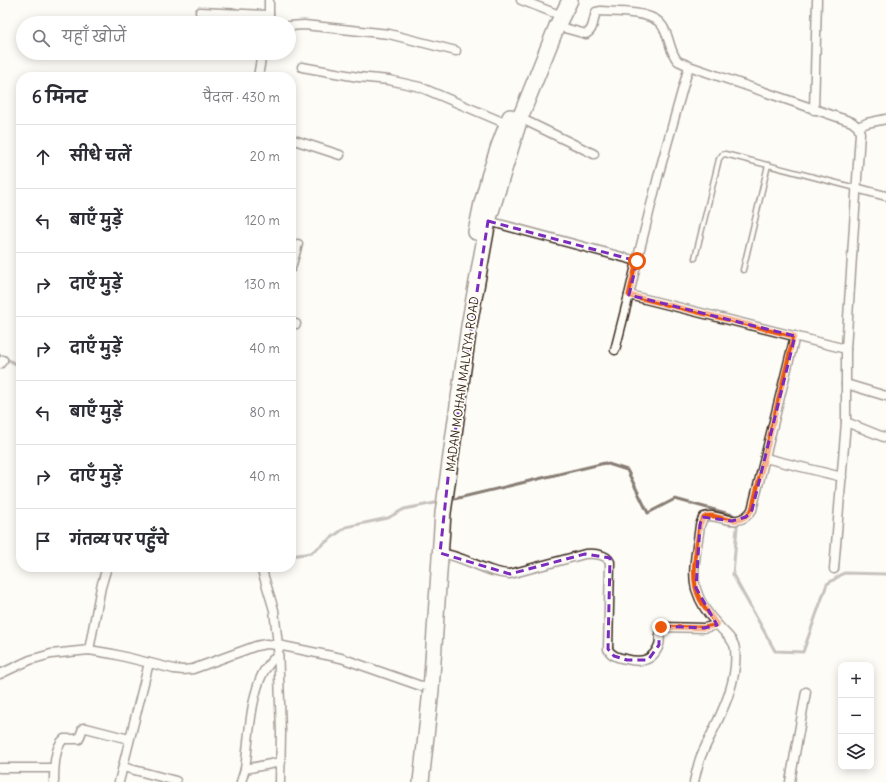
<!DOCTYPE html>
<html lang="hi">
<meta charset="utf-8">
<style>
body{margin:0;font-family:Delius,"Playpen Sans Deva",sans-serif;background:#f2f2f3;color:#2b2b33}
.controls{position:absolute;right:12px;bottom:12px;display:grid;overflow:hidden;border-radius:8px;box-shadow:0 2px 10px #0003}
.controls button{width:36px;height:36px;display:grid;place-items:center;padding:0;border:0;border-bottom:1px solid #e1e1e2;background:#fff;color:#2b2b33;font:20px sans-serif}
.stop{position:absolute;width:12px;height:12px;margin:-9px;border:3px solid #ea580c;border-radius:50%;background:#fff}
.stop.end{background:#ea580c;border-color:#fff;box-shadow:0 1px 4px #0008}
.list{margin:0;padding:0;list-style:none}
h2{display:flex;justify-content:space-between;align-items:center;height:52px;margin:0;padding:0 16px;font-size:17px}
h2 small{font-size:13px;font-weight:400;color:#7c7c81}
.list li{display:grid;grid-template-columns:26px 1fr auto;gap:12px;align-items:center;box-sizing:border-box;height:64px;padding:0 16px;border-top:1px solid #e1e1e2}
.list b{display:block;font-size:15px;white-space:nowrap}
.list em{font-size:13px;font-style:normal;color:#7c7c81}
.icon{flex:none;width:22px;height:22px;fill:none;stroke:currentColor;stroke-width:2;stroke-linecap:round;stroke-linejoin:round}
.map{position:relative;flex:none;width:886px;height:782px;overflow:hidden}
.search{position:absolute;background:#fff;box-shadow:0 2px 10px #0003;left:16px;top:16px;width:280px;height:44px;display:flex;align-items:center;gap:10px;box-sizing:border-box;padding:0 14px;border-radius:22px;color:#7c7c81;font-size:15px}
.panel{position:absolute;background:#fff;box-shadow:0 2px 10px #0003;left:16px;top:72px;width:280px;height:500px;border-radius:16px}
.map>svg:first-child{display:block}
</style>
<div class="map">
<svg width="886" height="782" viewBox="0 0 886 782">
<rect width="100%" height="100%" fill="#fdfcf7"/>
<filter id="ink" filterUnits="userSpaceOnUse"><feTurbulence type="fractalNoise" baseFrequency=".025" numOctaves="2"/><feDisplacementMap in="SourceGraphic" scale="8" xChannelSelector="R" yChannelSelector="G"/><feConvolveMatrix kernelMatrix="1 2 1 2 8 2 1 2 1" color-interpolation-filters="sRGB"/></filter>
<g filter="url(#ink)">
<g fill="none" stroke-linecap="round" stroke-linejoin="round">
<g stroke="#887d74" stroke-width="3">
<path d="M0,355l21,12"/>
<path d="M450,500l155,-37 22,7 21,43 27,-14 58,16 4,12 -4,48 42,76 28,1 24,-68 17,-11 42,1"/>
<path d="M291,556l20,-3 35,-26 42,-9 16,-9 36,-7"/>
</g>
<g stroke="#3b2a1e" stroke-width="7">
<g id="lane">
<path d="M695,258l24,-99 3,-4 3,-1 131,34"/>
<path d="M743,270l25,-105"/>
</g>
</g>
<g stroke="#3b2a1e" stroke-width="11">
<g id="street">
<path d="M521,0l41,16"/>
<path d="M200,12l69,3"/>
<path d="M267,23l2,-8v-15"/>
<path d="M289,26l15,-1 85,9 67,17"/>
<path d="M557,26l29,8c8,-4 7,-14 10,-22l5,-1c16,1 45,0 58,11 11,10 10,31 19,39 3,2 8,3 11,5l163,56 6,5 2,6 -14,216v73l-12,147"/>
<path d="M302,67l56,10 31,3 31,7 87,37"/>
<path d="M258,77l4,-24"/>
<path d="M814,110l3,-110"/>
<path d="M520,118l74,36"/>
<path d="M858,127l9,-4 19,-4"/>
<path d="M291,139l49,16"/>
<path d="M856,188l30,8"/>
<path d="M488,221l149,40 -8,34 217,54"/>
<path d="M637,261l22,-88 30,-107"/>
<path d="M291,268l7,-24"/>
<path d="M291,324h5"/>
<path d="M615,350l14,-55"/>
<path d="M0,364l3,-4"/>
<path d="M846,384l40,12"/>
<path d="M846,422l40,16"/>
<path d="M765,458l77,19"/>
<path d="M440,553c25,3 45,20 70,21l75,-20c7,-1 22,0 25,8l-2,87c3,7 11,9 18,10 15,4 27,2 33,-14 2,-6 -1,-12 2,-18l43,1 13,-3"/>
<path d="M261,567l13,43 4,35 3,88 -1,49"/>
<path d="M89,650l12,-63 6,-20"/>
<path d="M0,674l30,-14 21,-6 38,-4 24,4 61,15 9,1 10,-1 63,-23 10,-2 12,1 63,13 80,28"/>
<path d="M123,767l53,14"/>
<path d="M0,768h54"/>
<path d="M245,769c4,-29 5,-73 19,-98 4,-6 9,-12 14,-17"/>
<path d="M54,782c0,-12 0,-35 10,-43h15l4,-11h3l43,11"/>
<path d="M119,782l30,-119"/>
<path d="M241,782l4,-13 36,-7"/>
<path d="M694,782c2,-9 4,-18 7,-26 15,-33 38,-70 34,-107 -1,-10 -11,-16 -17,-24 -9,-9 -18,-23 -22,-36 -5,-18 2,-45 4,-64 1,-2 2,-6 4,-8 12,-6 33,15 48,-7l43,-174"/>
<path d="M790,782l16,-90"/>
</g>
</g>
<g stroke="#3b2a1e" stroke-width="18">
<g id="highway">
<path d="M476,232c7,-39 19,-78 34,-115"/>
<path d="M421,782l10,-92 12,-177 26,-187 19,-105 32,-103 37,-92 13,-26"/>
</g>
</g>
<use href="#lane" stroke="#fdfcf7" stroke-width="4"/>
<use href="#street" stroke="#fdfcf7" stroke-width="8"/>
<use href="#highway" stroke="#fdfcf7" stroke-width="15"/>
</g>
</g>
<g fill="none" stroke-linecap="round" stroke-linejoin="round" filter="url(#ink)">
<path stroke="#ea580c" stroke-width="5" d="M637,261l-8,34 165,41 -42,174c-15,22 -36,1 -47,7 -3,2 -4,6 -5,8 -3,22 -11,54 0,74 5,9 11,17 17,26l-13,3 -43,-1"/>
</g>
<path d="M0 0H886V782H0ZM488,221l149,40 -8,34 166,41 -43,174 -6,7 -14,4 -30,-4 -2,8 -4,63 21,37 -13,3 -45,-2v19l-11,15h-21l-13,-4 -6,-7 2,-91 -25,-4 -75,20 -70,-21 8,-75z" fill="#fdfcf7" fill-opacity=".55" fill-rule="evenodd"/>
<path fill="none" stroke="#7b2cbf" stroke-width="3" stroke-dasharray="8 5" stroke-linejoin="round" d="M488,221l149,40 -8,34 166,41 -43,174 -6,7 -14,4 -30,-4 -2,8 -4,63 21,37 -13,3 -45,-2v19l-11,15h-21l-13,-4 -6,-7 2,-91 -25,-4 -75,20 -70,-21 8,-75z"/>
<g text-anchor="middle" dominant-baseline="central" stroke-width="3.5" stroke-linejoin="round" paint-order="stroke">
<g font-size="12" fill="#3b2a1e" stroke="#fdfcf7">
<text transform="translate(462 384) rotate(-82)">MADAN MOHAN MALVIYA ROAD</text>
</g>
</g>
</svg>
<div class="controls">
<button>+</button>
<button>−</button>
<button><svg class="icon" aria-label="layers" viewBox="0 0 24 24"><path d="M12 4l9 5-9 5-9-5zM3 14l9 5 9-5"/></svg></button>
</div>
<div class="stop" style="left:637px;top:261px"></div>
<div class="stop end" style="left:661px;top:627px"></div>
<div class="search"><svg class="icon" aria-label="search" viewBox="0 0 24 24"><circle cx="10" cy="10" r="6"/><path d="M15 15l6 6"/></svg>यहाँ खोजें</div>
<section class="panel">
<h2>6 मिनट<small>पैदल · 430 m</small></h2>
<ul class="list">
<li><svg class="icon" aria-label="ahead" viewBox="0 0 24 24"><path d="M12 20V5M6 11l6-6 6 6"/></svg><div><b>सीधे चलें</b></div><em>20 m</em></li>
<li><svg class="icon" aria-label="left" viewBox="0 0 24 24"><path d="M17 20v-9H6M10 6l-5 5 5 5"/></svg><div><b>बाएँ मुड़ें</b></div><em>120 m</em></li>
<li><svg class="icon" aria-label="right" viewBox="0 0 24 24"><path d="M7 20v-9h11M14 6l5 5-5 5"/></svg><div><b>दाएँ मुड़ें</b></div><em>130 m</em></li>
<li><svg class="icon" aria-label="right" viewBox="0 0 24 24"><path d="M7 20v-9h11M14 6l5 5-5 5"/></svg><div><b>दाएँ मुड़ें</b></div><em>40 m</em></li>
<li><svg class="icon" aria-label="left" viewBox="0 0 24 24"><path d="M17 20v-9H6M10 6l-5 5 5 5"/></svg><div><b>बाएँ मुड़ें</b></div><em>80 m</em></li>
<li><svg class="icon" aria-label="right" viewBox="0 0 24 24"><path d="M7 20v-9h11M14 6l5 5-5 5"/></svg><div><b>दाएँ मुड़ें</b></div><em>40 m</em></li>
<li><svg class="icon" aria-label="arrive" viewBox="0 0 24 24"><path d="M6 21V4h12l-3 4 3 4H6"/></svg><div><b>गंतव्य पर पहुँचे</b></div></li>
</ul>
</section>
</div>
